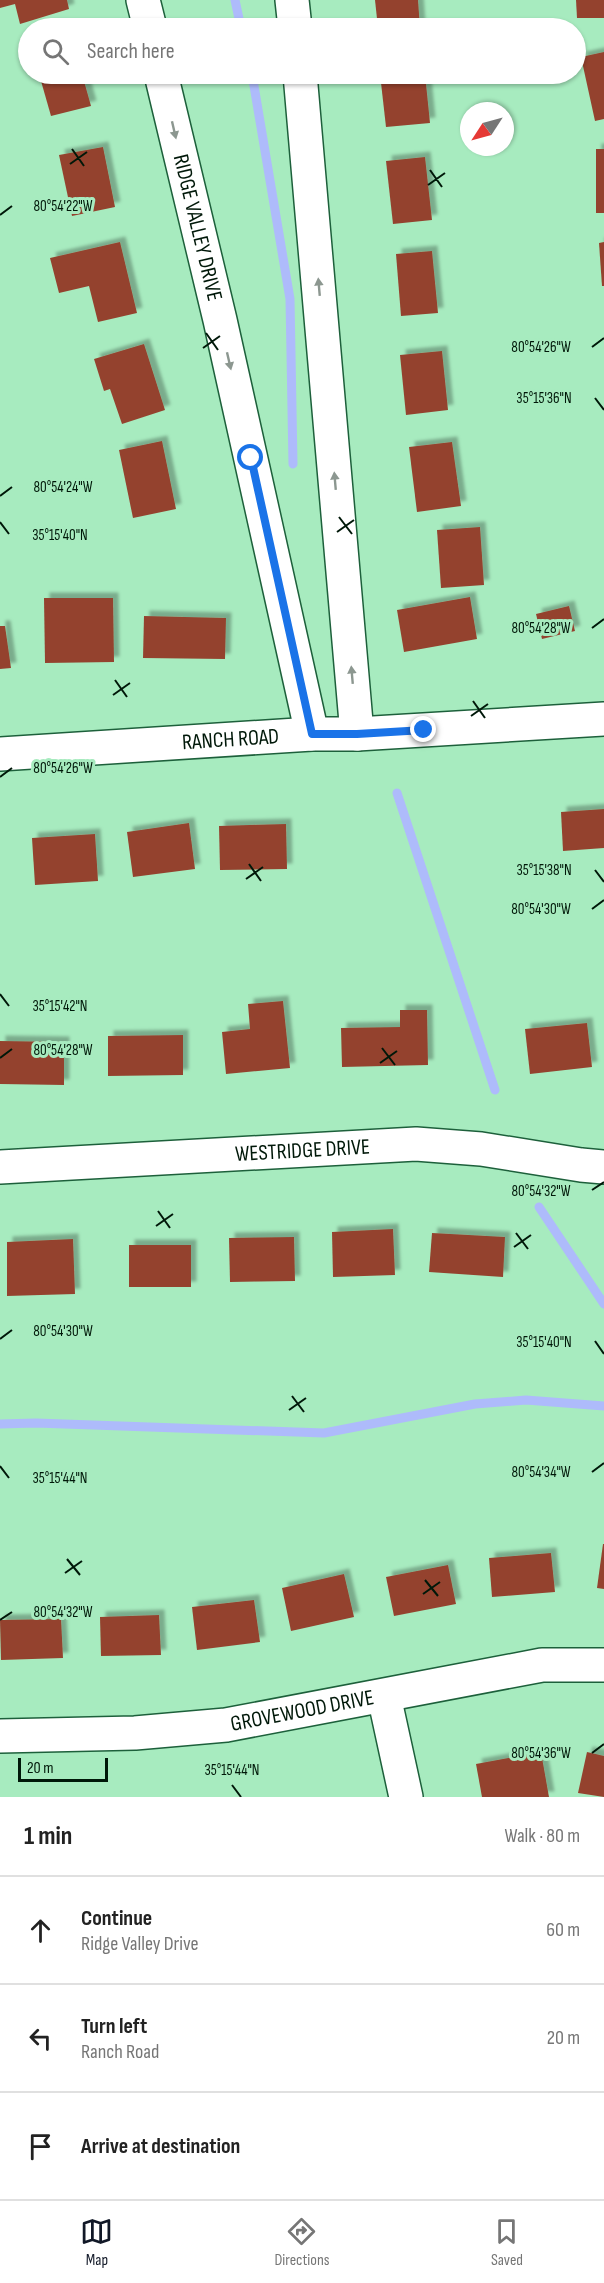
<!DOCTYPE html>
<meta charset="utf-8">
<style>
body{margin:0;font-family:"Sofia Sans Condensed",sans-serif;background:#f2f2f2;color:#222}
.compass{position:absolute;left:460px;top:102px;width:54px;height:54px;border-radius:50%;background:#fff;box-shadow:0 2px 4px #0004;rotate:234deg}
.scale{position:absolute;left:18px;bottom:15px;width:90px;box-sizing:border-box;padding-left:6px;border:3px solid #001809;border-top:0;font-size:16px;line-height:21px;white-space:nowrap;color:#001809;-webkit-text-stroke:4px #a7ebbf;paint-order:stroke}
.stop{position:absolute;width:18px;height:18px;margin:-14px;border:4px solid #1a73e8;border-radius:50%;background:#fff}
.stop.end{background:#1a73e8;border-color:#fff;box-shadow:0 2px 6px #0008}
.list{margin:0;padding:0;list-style:none}
h2{display:flex;justify-content:space-between;align-items:center;height:78px;margin:0;padding:0 24px;font-size:26px}
h2 small{font-size:20px;font-weight:400;color:#767676}
.list li{display:grid;grid-template-columns:39px 1fr auto;gap:18px;align-items:center;box-sizing:border-box;height:108px;padding:0 24px;border-top:2px solid #e0e0e0}
.list b{display:block;font-size:22px;white-space:nowrap}
.list p{margin:0;font-size:20px;white-space:nowrap;color:#767676}
.list em{font-size:20px;font-style:normal;color:#767676}
.icon{flex:none;width:33px;height:33px;fill:none;stroke:currentColor;stroke-width:2;stroke-linecap:round;stroke-linejoin:round}
.map{position:relative;flex:none;width:604px;height:1797px;overflow:hidden}
.search{position:absolute;background:#fff;box-shadow:0 2px 4px #0004;left:18px;right:18px;top:18px;height:66px;display:flex;align-items:center;gap:15px;box-sizing:border-box;padding:0 21px;border-radius:33px;color:#767676;font-size:22px}
.sheet{height:402px;background:#fff}
nav{display:flex;justify-content:space-around;align-items:center;box-sizing:border-box;height:84px;border-top:2px solid #e0e0e0;background:#fff;font-size:16px;color:#767676}
nav a{display:grid;justify-items:center;gap:3px}
nav .on{color:#111827}
.map>svg:first-child{display:block}
</style>
<div class="map">
<svg width="604" height="1797" viewBox="0 0 604 1797">
<defs>
<filter id="shadow"><feDropShadow dx="5.5" dy="-5.5" stdDeviation="1.5" flood-color="#0004"/></filter>
</defs>
<rect width="100%" height="100%" fill="#a7ebbf"/>
<g fill="none" stroke-linecap="round" stroke-linejoin="round">
<g stroke="#aebbfb" stroke-width="9">
<path d="M235,0l6,28"/>
<path d="M252,74l38,225 3,165"/>
<path d="M397,793l98,297"/>
<path d="M539,1207l65,97"/>
<path d="M0,1424l36,-1 288,10 151,-29 51,-4 78,6"/>
</g>
</g>
<g fill="#94432f" filter="url(#shadow)">
<path d="M0,0h67l2,9 -49,15 -5,-20 -15,4z"/>
<path d="M375,0h43l2,28h-42z"/>
<path d="M576,0h28v18h-27z"/>
<path d="M604,52v67l-9,2 -14,-64z"/>
<path d="M39,74h43l9,32 -40,10z"/>
<path d="M380,74h45l5,49 -44,4z"/>
<path d="M103,147l12,60 -43,9 -13,-61z"/>
<rect x="596" y="149" width="8" height="64"/>
<path d="M425,157l7,63 -39,4 -7,-63z"/>
<path d="M120,242l17,71 -39,9 -9,-36 -30,7 -9,-35z"/>
<path d="M604,242v44h-2l-3,-43z"/>
<path d="M432,251l6,62 -37,3 -5,-62z"/>
<path d="M144,344l21,66 -43,14 -12,-35 -6,2 -10,-32z"/>
<path d="M442,351l6,59 -42,5 -6,-60z"/>
<path d="M162,441l14,68 -43,9 -14,-68z"/>
<path d="M452,442l9,64 -44,6 -8,-65z"/>
<path d="M480,527l4,58 -43,3 -4,-58z"/>
<path d="M470,597l7,42 -73,13 -7,-42z"/>
<path d="M44,598h69l1,64 -69,1z"/>
<path d="M569,606l6,25 -33,8 -6,-25z"/>
<path d="M144,616l82,2 -1,41 -82,-1z"/>
<path d="M0,626h5l6,42 -11,1z"/>
<path d="M604,809v39l-41,3 -2,-39z"/>
<path d="M189,823l6,46 -62,8 -6,-45z"/>
<path d="M286,824l1,45 -67,1 -1,-44z"/>
<path d="M95,834l3,47 -63,4 -3,-47z"/>
<path d="M283,1001l7,67 -64,6 -4,-42 28,-3 -2,-25z"/>
<path d="M400,1010h27l1,55 -86,2 -1,-39 59,-1z"/>
<path d="M587,1023l5,44 -62,7 -5,-45z"/>
<path d="M183,1035v40l-75,1v-40z"/>
<path d="M0,1041l64,1v43l-64,-1z"/>
<path d="M393,1229l2,46 -62,2 -1,-45z"/>
<path d="M432,1233l73,4 -2,40 -74,-5z"/>
<path d="M294,1237l1,44 -65,1 -1,-44z"/>
<path d="M73,1239l2,55 -68,2v-54z"/>
<rect x="129" y="1245" width="62" height="42"/>
<path d="M603,1544h1v45l-7,-1z"/>
<path d="M551,1553l4,39 -63,5 -3,-39z"/>
<path d="M448,1565l8,39 -62,12 -8,-39z"/>
<path d="M344,1574l10,43 -63,14 -9,-43z"/>
<path d="M254,1600l6,42 -63,8 -5,-43z"/>
<path d="M159,1615l2,40 -60,1 -1,-39z"/>
<path d="M61,1619l2,39 -62,2 -1,-40z"/>
<path d="M541,1752l8,45h-67l-6,-33z"/>
<path d="M587,1752l17,4v41l-26,-4z"/>
</g>
<g fill="none" stroke-linecap="round" stroke-linejoin="round">
<g stroke="#1d603b" stroke-width="36">
<g id="minor">
<path d="M143,0l7,28"/>
<path d="M292,0l3,28"/>
<path id="s1" d="M161,74l59,246 92,414"/>
<path d="M300,74l57,660"/>
<path id="s2" d="M0,754l312,-20h45l247,-15"/>
<path id="s3" d="M0,1167l416,-23 65,5 100,16 23,2"/>
<path d="M384,1696l22,101"/>
<path id="s4" d="M0,1736l135,-3 91,-8 316,-60h62"/>
</g>
</g>
<use href="#minor" stroke="#fff" stroke-width="33"/>
</g>
<defs><path id="oneway-solid" d="M-6-.8H1V-3.2L6.5 0L1 3.2V.8H-6Z" transform="scale(1.5)"/></defs>
<g fill="#8c9790">
<use href="#oneway-solid" transform="translate(174 130) rotate(77)"/>
<use href="#oneway-solid" transform="translate(319 287) rotate(-95)"/>
<use href="#oneway-solid" transform="translate(229 361) rotate(77)"/>
<use href="#oneway-solid" transform="translate(335 481) rotate(-95)"/>
<use href="#oneway-solid" transform="translate(352 675) rotate(-95)"/>
</g>
<g fill="none" stroke-linecap="round" stroke-linejoin="round">
<path stroke="#1a73e8" stroke-width="8" d="M251,458l61,276h45l67,-4"/>
</g>
<path fill="none" stroke="#001809" stroke-width="2" d="M72,149l12,17M70,164l17,-12M430,170l12,17M428,185l17,-12M0,215l12,-9M206,333l12,17M592,347l12,-9M203,348l17,-12M595,398l9,12M0,496l12,-9M339,517l13,17M0,522l9,12M337,532l17,-12M592,628l12,-9M115,680l12,17M113,695l17,-12M473,701l12,17M471,716l17,-12M0,777l12,-9M249,864l12,17M595,870l9,12M246,879l17,-12M592,909l12,-9M0,994l9,12M382,1048l13,17M0,1058l12,-9M380,1063l17,-12M592,1190l12,-8M158,1211l12,17M156,1226l17,-12M516,1233l12,16M514,1247l17,-12M0,1339l12,-9M595,1341l9,13M292,1396l12,16M289,1410l17,-12M0,1466l9,12M592,1472l12,-9M67,1559l13,16M65,1573l17,-12M425,1580l13,16M423,1594l17,-12M0,1620l12,-8M592,1753l12,-9M232,1785l9,12"/>
<g text-anchor="middle" dominant-baseline="central" stroke-width="6" stroke-linejoin="round" paint-order="stroke">
<g font-size="22" fill="#001809" stroke="#a7ebbf">
<text stroke="none"><textPath href="#s1" startOffset="158">RIDGE VALLEY DRIVE</textPath></text>
<text stroke="none"><textPath href="#s2" startOffset="231">RANCH ROAD</textPath></text>
<text stroke="none"><textPath href="#s3" startOffset="303">WESTRIDGE DRIVE</textPath></text>
<text stroke="none"><textPath href="#s4" startOffset="304">GROVEWOOD DRIVE</textPath></text>
</g>
</g>
<g font-size="15" text-anchor="middle" fill="#001809" stroke="#a7ebbf" stroke-width="6" stroke-linejoin="round" paint-order="stroke">
<text x="63" y="211">80°54'22"W</text>
<text x="541" y="352">80°54'26"W</text>
<text x="544" y="403">35°15'36"N</text>
<text x="63" y="492">80°54'24"W</text>
<text x="60" y="540">35°15'40"N</text>
<text x="541" y="633">80°54'28"W</text>
<text x="63" y="773">80°54'26"W</text>
<text x="544" y="875">35°15'38"N</text>
<text x="541" y="914">80°54'30"W</text>
<text x="60" y="1011">35°15'42"N</text>
<text x="63" y="1055">80°54'28"W</text>
<text x="541" y="1196">80°54'32"W</text>
<text x="63" y="1336">80°54'30"W</text>
<text x="544" y="1347">35°15'40"N</text>
<text x="541" y="1477">80°54'34"W</text>
<text x="60" y="1483">35°15'44"N</text>
<text x="63" y="1617">80°54'32"W</text>
<text x="541" y="1758">80°54'36"W</text>
<text x="232" y="1775">35°15'44"N</text>
</g>
</svg>
<svg class="compass" viewBox="-18 -18 36 36"><path d="M0-13l5 13h-10z" fill="#e53935"/><path d="M0 13l5-13h-10z" fill="#767676"/></svg>
<div class="scale">20 m</div>
<div class="stop" style="left:251px;top:458px"></div>
<div class="stop end" style="left:424px;top:730px"></div>
<div class="search"><svg class="icon" aria-label="search" viewBox="0 0 24 24"><circle cx="10" cy="10" r="6"/><path d="M15 15l6 6"/></svg>Search here</div>
</div>
<section class="sheet">
<h2>1 min<small>Walk · 80 m</small></h2>
<ul class="list">
<li><svg class="icon" aria-label="ahead" viewBox="0 0 24 24"><path d="M12 20V5M6 11l6-6 6 6"/></svg><div><b>Continue</b><p>Ridge Valley Drive</p></div><em>60 m</em></li>
<li><svg class="icon" aria-label="left" viewBox="0 0 24 24"><path d="M17 20v-9H6M10 6l-5 5 5 5"/></svg><div><b>Turn left</b><p>Ranch Road</p></div><em>20 m</em></li>
<li><svg class="icon" aria-label="arrive" viewBox="0 0 24 24"><path d="M6 21V4h12l-3 4 3 4H6"/></svg><div><b>Arrive at destination</b></div></li>
</ul>
</section>
<nav>
<a class="on"><svg class="icon" aria-label="map" viewBox="0 0 24 24"><path d="M3 6l6-2 6 2 6-2v14l-6 2-6-2-6 2zM9 4v14M15 6v14"/></svg>Map</a>
<a><svg class="icon" aria-label="directions" viewBox="0 0 24 24"><path d="M12 3l9 9-9 9-9-9zM9 14v-3h6M13 9l2 2-2 2"/></svg>Directions</a>
<a><svg class="icon" aria-label="saved" viewBox="0 0 24 24"><path d="M7 4h10v16l-5-4-5 4z"/></svg>Saved</a>
</nav>
